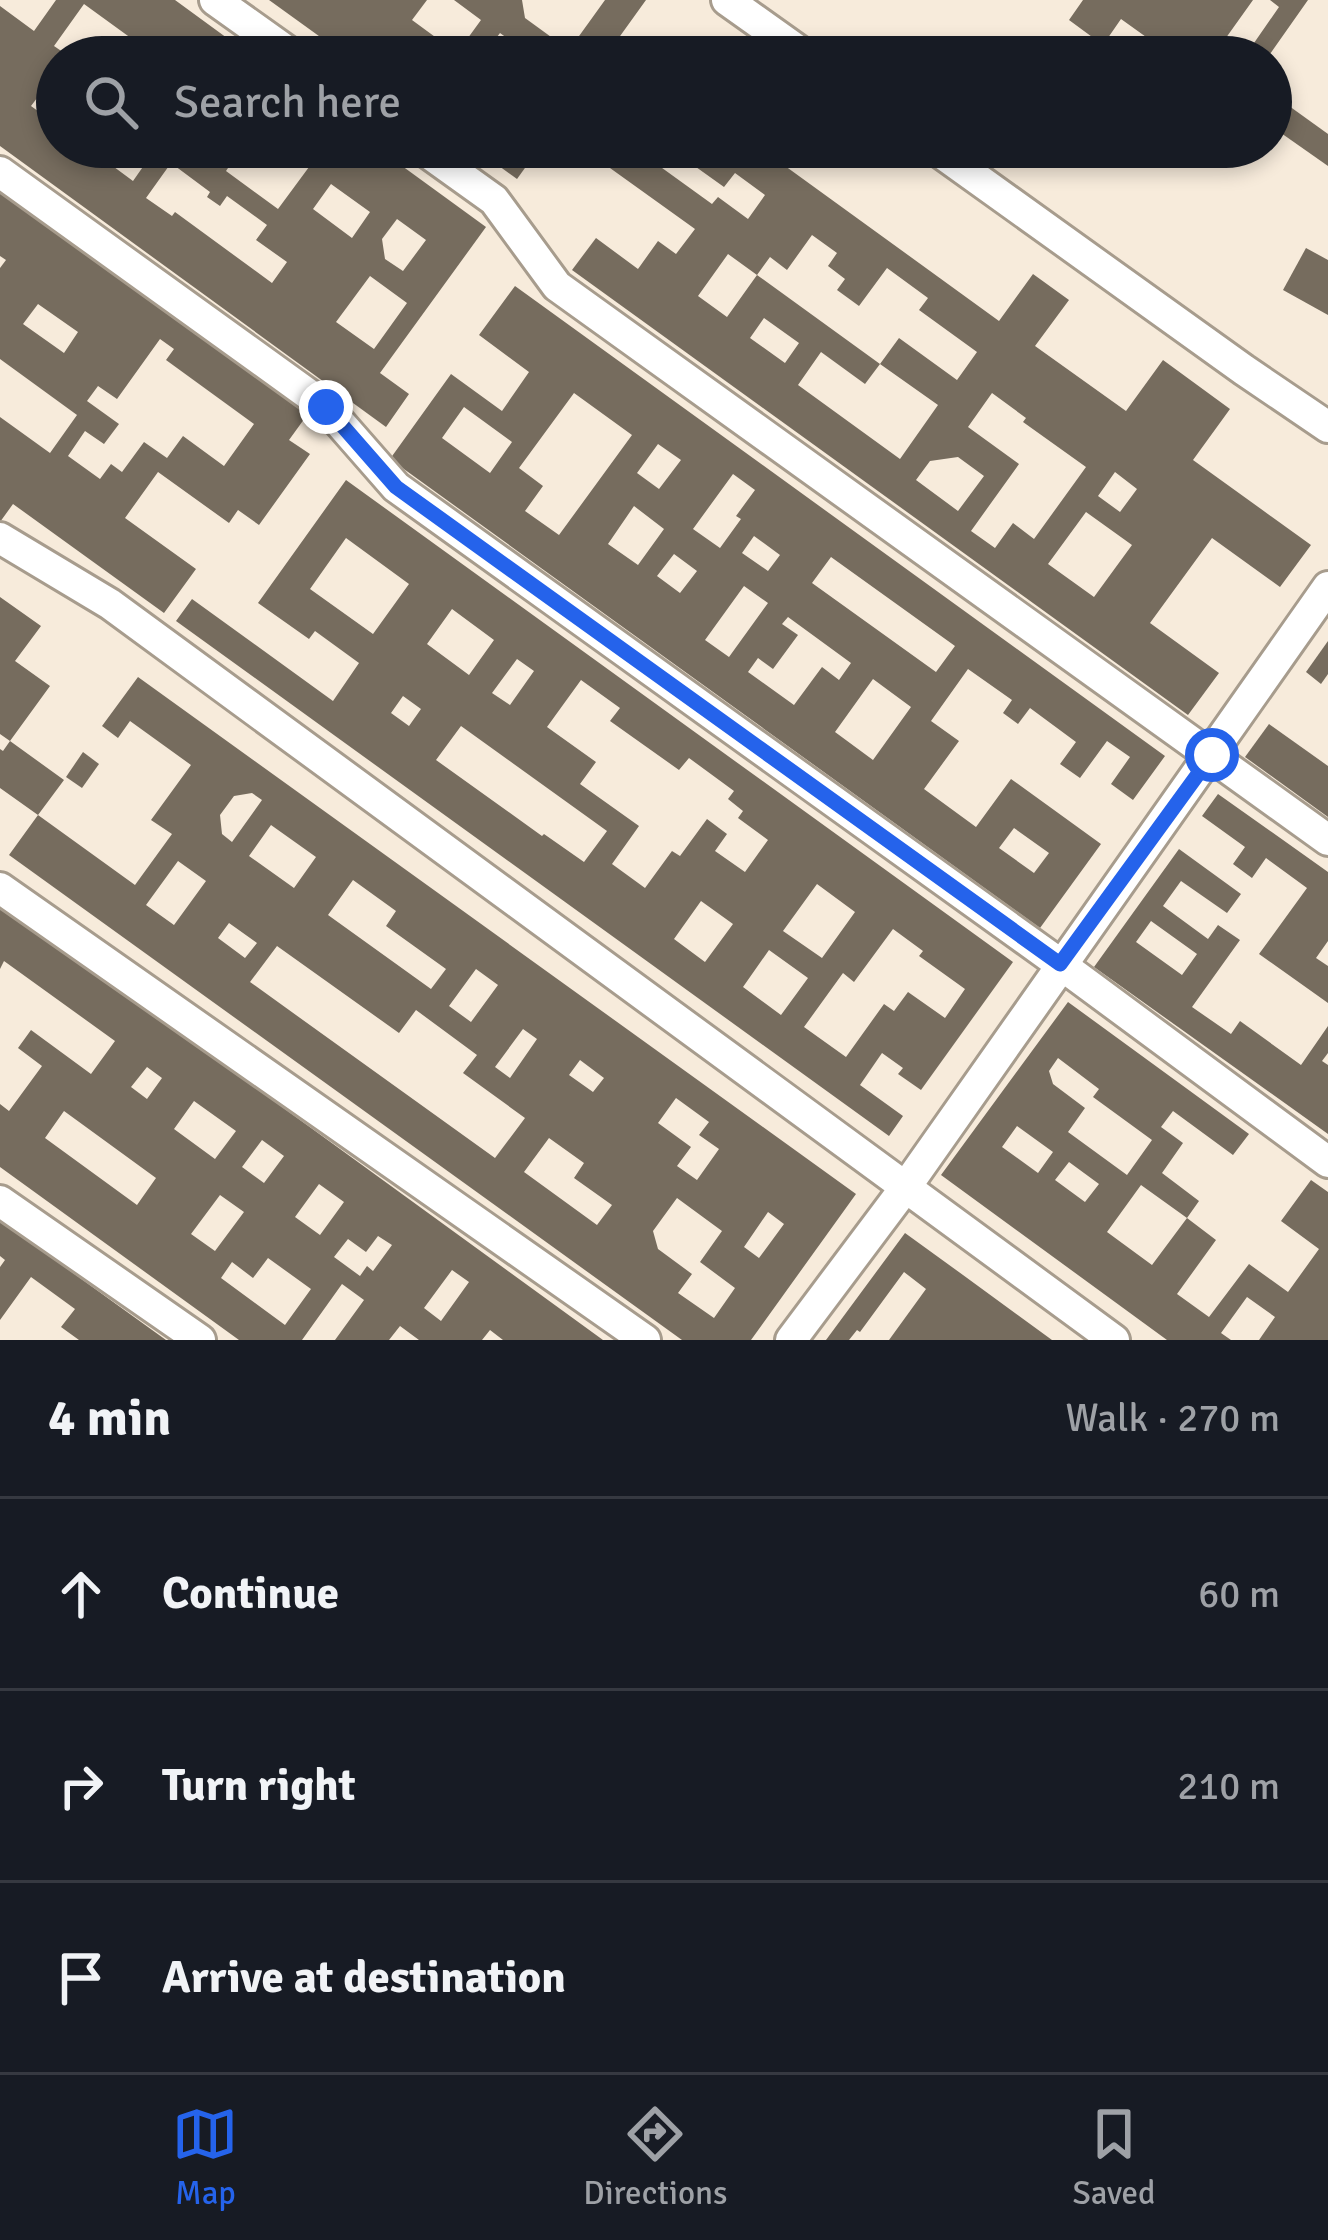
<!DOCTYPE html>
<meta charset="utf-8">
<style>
body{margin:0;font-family:Signika,sans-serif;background:#242831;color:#f1f3f6}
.stop{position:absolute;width:36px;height:36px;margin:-27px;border:9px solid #2563eb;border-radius:50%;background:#fff}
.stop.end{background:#2563eb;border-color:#fff;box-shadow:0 3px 12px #0008}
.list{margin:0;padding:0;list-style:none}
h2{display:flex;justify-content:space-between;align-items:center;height:156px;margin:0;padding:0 48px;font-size:51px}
h2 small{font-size:39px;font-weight:400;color:#9ea1a6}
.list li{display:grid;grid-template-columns:78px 1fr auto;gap:36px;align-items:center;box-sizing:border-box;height:192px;padding:0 48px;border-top:3px solid #363941}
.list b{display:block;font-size:45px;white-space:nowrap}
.list em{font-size:39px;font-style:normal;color:#9ea1a6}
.icon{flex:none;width:66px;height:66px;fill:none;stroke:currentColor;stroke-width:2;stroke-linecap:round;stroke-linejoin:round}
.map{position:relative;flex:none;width:1328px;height:1340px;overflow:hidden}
.search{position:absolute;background:#171b24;box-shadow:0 6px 18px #0003;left:36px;right:36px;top:36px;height:132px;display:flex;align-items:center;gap:30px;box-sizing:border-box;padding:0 42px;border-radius:66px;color:#9ea1a6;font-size:45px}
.sheet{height:732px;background:#171b24}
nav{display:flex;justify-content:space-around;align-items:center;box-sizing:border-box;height:168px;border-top:3px solid #363941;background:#171b24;font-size:33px;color:#9ea1a6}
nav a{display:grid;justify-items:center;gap:6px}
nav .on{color:#2563eb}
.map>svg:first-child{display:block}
</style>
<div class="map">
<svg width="1328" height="1340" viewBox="0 0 1328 1340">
<rect width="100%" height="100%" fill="#f7ebdb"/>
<g fill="#766c5e" fill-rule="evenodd">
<path d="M56,0h119l78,57h-96l-73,-53 -30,42 16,11h-13v23l-4,-3 -22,29 26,19v22h30l46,34 21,-30 -5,-4h44l11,8 6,-8h20l8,6 -12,18 52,38 31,-42 -28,-20h95l110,80 -106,146 29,21 -23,33 -386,-281v-140l34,25zM171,163l39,29 -3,5 13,9 7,-10 40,29 -11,15 31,22 -15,21 -97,-71 -3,4 -26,-18zM331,184l39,28 -18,26 -39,-29zM397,219l29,21 -23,31 -18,-12 -3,-20zM370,276l37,27 -33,46 -38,-27z"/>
<path d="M269,0h158l-15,20 45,33 24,-33 -27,-20h68l3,18 44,32 36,-50h41l-41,57h-72l-33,-24 -18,24h-134z"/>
<path d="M1083,0h170l-30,42 20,15h-69l-53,-38 -18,26 -34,-25z"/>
<path d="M1270,0h38l-38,54 -16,-11 25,-36z"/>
<path d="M1271,93l57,41v32l-57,-40z"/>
<path d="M473,147h67l-23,32z"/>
<path d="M615,147h18l79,57 6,-7 30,22 17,-24 -30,-22 -11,14 -56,-40h91l240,174 34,-47 36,26 -34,46 91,65 37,-51 67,49 -37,51 118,85 -31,42 -68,-49 -62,85 69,50 -31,42 -616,-445 24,-32 42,31 20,-28 18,13 19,-25 -92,-66zM812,235l25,18 -9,13 17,13 -8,11 22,16 28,-38 41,30 -9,12 58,42 -20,28 -58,-42 -19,26 58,41 -38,54 -102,-74 23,-33 44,32 15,-20 -123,-89 -30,42 -29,-21 30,-42 29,21 13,-18 17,13zM764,318l35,25 -14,20 -35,-25zM992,393l34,25 -3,4 63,45 -52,72 -21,-16 -18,25 -24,-17 48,-67 -51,-37zM958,457l26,19 -26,35 -42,-31 14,-19zM1115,472l22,17 -17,23 -22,-16zM1086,512l46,33 -38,52 -46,-33z"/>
<path d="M0,187l310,224 -21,29 21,14 -51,71 -21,-15 -9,13 -71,-51 -33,46 71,51 -32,44 -151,-109 -13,18v-105l50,36 27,-38 -77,-56v-91l6,-8 -6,-4zM38,304l40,28 -14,21 -41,-29zM160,339l14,10 -8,11 88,64 -30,42 -41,-30 -16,22 -23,-16 -22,30 -11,-8 -11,15 -32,-23 17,-25 19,13 15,-20 -32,-23 11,-15 19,13z"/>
<path d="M1306,248l22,12v55l-45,-25z"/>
<path d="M515,286l650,470 -32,44 -22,-16 19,-27 -23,-16 -27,37 -20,-14 16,-22 -46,-34 -12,16 -15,-11 9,-13 -44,-31 -37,52 28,20 -35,48 52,38 35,-48 90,65 -61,84 -650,-469 61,-85 51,37 27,-39 -50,-37zM574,393l58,42 -73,100 -34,-24 18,-25 -24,-18zM464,407l48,35 -22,31 -48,-35zM658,444l23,16 -22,29 -22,-16zM733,474l22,16 -19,26 5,3 -21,29 -27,-19zM634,506l30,23 -26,36 -30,-21zM754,536l26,19 -12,16 -26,-18zM674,554l23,17 -17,22 -23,-17zM831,557l124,89 -19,26 -124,-89zM744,586l24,17 -39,54 -24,-17zM788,617l63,46 -12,17 -17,-13 -28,38 -46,-33 10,-14 15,11 25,-34 -16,-11zM873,679l38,28 -38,53 -38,-28zM1014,828l35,25 -15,20 -35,-25z"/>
<path d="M346,480l667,482 -92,128 -23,-16 5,-6 -21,-15 -22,32 43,31 -14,20 -713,-515 16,-22 141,102 26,-38 -44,-32 -6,8 -51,-36zM346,538l63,46 -36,50 -63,-45zM452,609l42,31 -25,35 -42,-31zM517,659l17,12 -24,34 -18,-12zM581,680l39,28 -10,13 69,49 10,-12 45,33 -6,8 15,12 -5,7 30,22 -23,32 -30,-21 12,-17 -20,-15 -27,37 -8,-5 -27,37 -33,-24 27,-38 -59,-42 16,-22 -49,-35zM403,696l18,13 -12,17 -18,-13zM461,726l146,105 -23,31 -40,-28 -2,2 -106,-76zM817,884l38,28 -33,46 -39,-27zM701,901l32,23 -28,38 -31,-23zM893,929l30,22 -4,5 46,33 -20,29 -37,-26 -14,19 -10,-7 -38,53 -42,-30 39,-54 11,9zM769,950l39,28 -27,37 -38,-28z"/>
<path d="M0,597l41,29 -26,35 35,25 -40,55 -10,-7z"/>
<path d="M1328,641v33l-7,10 -15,-12z"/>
<path d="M138,677l718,517 -105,146h-69l-673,-485 29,-40 97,70 37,-51 -21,-14 40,-55 -61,-44 -12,17 -16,-12zM252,793l10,7 -30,42 -10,-8 -2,-19 14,-19zM271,825l45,32 -22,31 -45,-32zM178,861l28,20 -32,44 -28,-20zM353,880l43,31 -10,15 60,43 -15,20 -103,-74zM229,923l28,20 -12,15 -27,-20zM277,946l122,87 17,-23 61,45 -14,18 62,45 -30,40 -245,-176zM476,969l22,16 -27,37 -22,-16zM523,1029l14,10 -27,39 -15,-11zM580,1060l24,18 -11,14 -24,-17zM676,1098l33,24 -10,13 20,14 -22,31 -20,-14 14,-19 -33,-24zM549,1138l35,25 -10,15 38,27 -15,20 -73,-53zM677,1198l45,33 -22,31 35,26 -21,30 -36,-25 14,-19 -34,-25 -5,-18zM768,1212l16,12 -25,34 -15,-11z"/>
<path d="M1269,724l59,42v51l-83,-60z"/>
<path d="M10,741l54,39 -26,35 -38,-27v-39l3,2z"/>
<path d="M83,752l16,12 -17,24 -16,-11z"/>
<path d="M1218,794l110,78v69l-12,17 12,8v37l-69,-49 48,-66 -41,-30 -14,20 -19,-14 12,-17 -43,-31z"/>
<path d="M1179,849l62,45 -14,19 -46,-32 -18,25 45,33 10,-14 22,15 -48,67 39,27 9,-13 61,44 27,-39v27l-6,8 6,4v69l-234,-167zM1151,921l46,33 -15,21 -46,-33z"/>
<path d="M0,902l603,438h-100l-13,-10 -8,10h-63l-19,-14 -11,14h-54l29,-40 -22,-16 -40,56h-63l-239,-173v-63l9,7 33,-45 -24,-18 13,-18 60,44 24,-33 -111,-80 -4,8zM147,1067l15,11 -15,21 -16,-12zM194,1101l42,30 -21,28 -41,-30zM64,1111l92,67 -19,27 -92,-67zM262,1140l22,16 -20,27 -22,-16zM319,1184l25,18 -24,33 -25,-18zM220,1195l24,17 -29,39 -24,-17zM378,1236l14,9 -19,26 -6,-5 -7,10 -26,-19 14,-18 18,13zM268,1258l43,31 -26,36 -64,-47 11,-16 21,16zM452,1270l17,12 -28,39 -17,-13z"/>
<path d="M1068,1002l181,132 -16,21 -60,-44 -12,16 22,16 -21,30 37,28 -12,17 -46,-33 -34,47 45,33 35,-47 29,22 -39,54 32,23 40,-53 39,28 31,-43 -38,-28 30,-41 17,12v148h-69l16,-23 -28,-20 -26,36 10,7h-64l-226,-165zM1058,1058l41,31 -6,8 59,43 -25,35 -59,-43 17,-24 -32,-24 -4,-13zM1017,1126l36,26 -15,21 -36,-26zM1069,1162l30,22 -14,18 -30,-22z"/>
<path d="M0,1220l116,84 50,36h-87l-18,-13 14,-18 -44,-32 -31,43v-53l5,-7 -5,-4z"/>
<path d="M905,1233l58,42 89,65h-163l37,-51 -22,-17 -44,60 -3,-2 -8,10h-23z"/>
</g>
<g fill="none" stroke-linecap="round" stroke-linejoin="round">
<g stroke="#a79c8d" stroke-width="36">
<g id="minor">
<path d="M215,0l80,57"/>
<path d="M727,0l80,57"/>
<path d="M420,147l74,53 63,86 771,554"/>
<path d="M933,147l311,223 84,57"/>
<path d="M0,172l326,235 70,80 664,477 268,198"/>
<path d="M0,538l110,66 1004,736"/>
<path d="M0,888l645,452"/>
<path d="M0,1201l200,139"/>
<path d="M791,1340l114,-152 423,-601"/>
</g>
</g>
<use href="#minor" stroke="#fff" stroke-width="30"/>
</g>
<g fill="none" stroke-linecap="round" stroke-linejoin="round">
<path stroke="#2563eb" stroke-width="15" d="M326,407l70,80 664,477 152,-209"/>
</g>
</svg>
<div class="stop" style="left:1212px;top:755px"></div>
<div class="stop end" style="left:326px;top:407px"></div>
<div class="search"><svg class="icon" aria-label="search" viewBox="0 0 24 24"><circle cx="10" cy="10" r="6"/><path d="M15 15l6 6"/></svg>Search here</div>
</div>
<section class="sheet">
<h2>4 min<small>Walk · 270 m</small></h2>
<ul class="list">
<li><svg class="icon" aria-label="ahead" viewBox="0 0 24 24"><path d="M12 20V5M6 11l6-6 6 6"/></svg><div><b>Continue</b></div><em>60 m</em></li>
<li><svg class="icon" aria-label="right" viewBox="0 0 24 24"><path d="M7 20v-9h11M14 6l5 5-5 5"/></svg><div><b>Turn right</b></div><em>210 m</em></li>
<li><svg class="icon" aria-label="arrive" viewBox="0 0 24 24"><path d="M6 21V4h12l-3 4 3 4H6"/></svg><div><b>Arrive at destination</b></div></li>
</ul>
</section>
<nav>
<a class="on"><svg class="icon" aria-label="map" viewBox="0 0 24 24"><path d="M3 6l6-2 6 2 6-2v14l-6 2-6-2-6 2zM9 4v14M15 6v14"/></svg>Map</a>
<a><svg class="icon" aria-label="directions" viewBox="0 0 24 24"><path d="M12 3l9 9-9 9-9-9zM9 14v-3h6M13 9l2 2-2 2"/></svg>Directions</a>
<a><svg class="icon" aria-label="saved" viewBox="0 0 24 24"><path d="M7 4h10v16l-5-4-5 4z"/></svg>Saved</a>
</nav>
